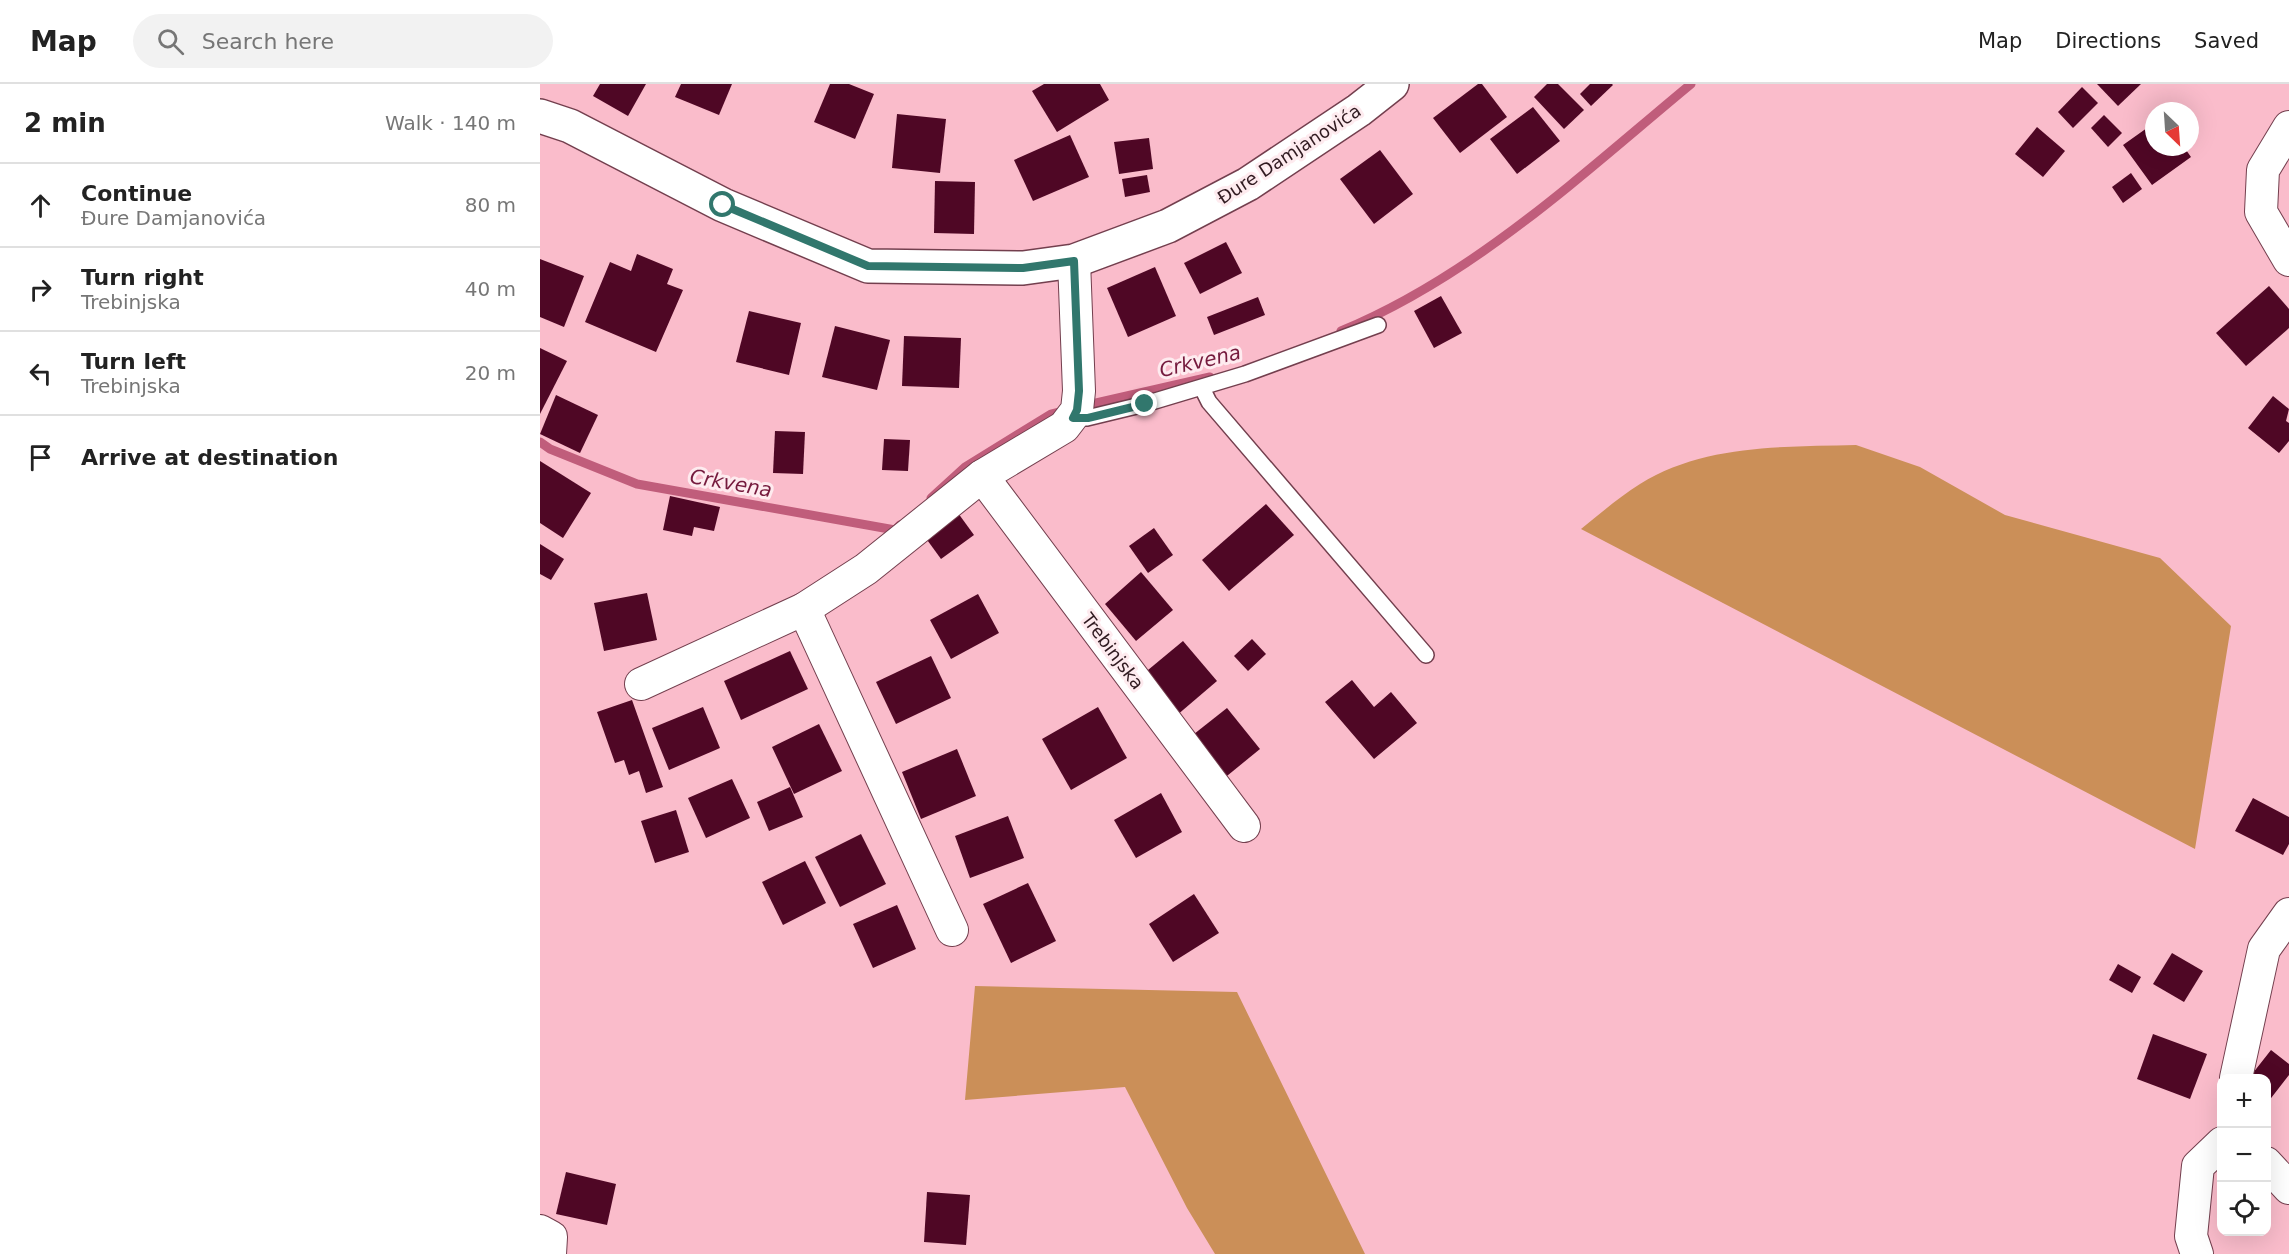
<!DOCTYPE html>
<meta charset="utf-8">
<style>
body{margin:0;font-family:"DejaVu Sans",sans-serif;background:#f2f2f2;color:#222}
.controls{position:absolute;right:18px;bottom:18px;display:grid;overflow:hidden;border-radius:12px;box-shadow:0 6px 24px #0002}
.controls button{width:54px;height:54px;display:grid;place-items:center;padding:0;border:0;border-bottom:2px solid #e0e0e0;background:#fff;color:#222;font:30px sans-serif}
.compass{position:absolute;left:1605px;top:18px;width:54px;height:54px;border-radius:50%;background:#fff;box-shadow:0 6px 24px #0002;rotate:155deg}
.stop{position:absolute;width:18px;height:18px;margin:-14px;border:4px solid #31776d;border-radius:50%;background:#fff}
.stop.end{background:#31776d;border-color:#fff;box-shadow:0 2px 6px #0008}
.list{margin:0;padding:0;list-style:none}
h2{display:flex;justify-content:space-between;align-items:center;height:78px;margin:0;padding:0 24px;font-size:26px}
h2 small{font-size:20px;font-weight:400;color:#767676}
.list li{display:grid;grid-template-columns:39px 1fr auto;gap:18px;align-items:center;box-sizing:border-box;height:84px;padding:0 24px;border-top:2px solid #e0e0e0}
.list b{display:block;font-size:22px;white-space:nowrap}
.list p{margin:0;font-size:20px;white-space:nowrap;color:#767676}
.list em{font-size:20px;font-style:normal;color:#767676}
.icon{flex:none;width:33px;height:33px;fill:none;stroke:currentColor;stroke-width:2;stroke-linecap:round;stroke-linejoin:round}
.map{position:relative;flex:none;width:1749px;height:1170px;overflow:hidden}
header{display:flex;align-items:center;gap:36px;box-sizing:border-box;height:84px;padding:0 30px;background:#fff;border-bottom:2px solid #e0e0e0}
header strong{font-size:28px}
nav{display:flex;gap:33px;margin-inline-start:auto;font-size:21px}
.search{width:420px;height:54px;background:#f2f2f2;display:flex;align-items:center;gap:15px;box-sizing:border-box;padding:0 21px;border-radius:33px;color:#767676;font-size:22px}
main{display:flex}
aside{flex:1;background:#fff}
.map>svg:first-child{display:block}
</style>
<header>
<strong>Map</strong>
<div class="search"><svg class="icon" aria-label="search" viewBox="0 0 24 24"><circle cx="10" cy="10" r="6"/><path d="M15 15l6 6"/></svg>Search here</div>
<nav><a>Map</a><a>Directions</a><a>Saved</a></nav>
</header>
<main>
<aside>
<h2>2 min<small>Walk · 140 m</small></h2>
<ul class="list">
<li><svg class="icon" aria-label="ahead" viewBox="0 0 24 24"><path d="M12 20V5M6 11l6-6 6 6"/></svg><div><b>Continue</b><p>Đure Damjanovića</p></div><em>80 m</em></li>
<li><svg class="icon" aria-label="right" viewBox="0 0 24 24"><path d="M7 20v-9h11M14 6l5 5-5 5"/></svg><div><b>Turn right</b><p>Trebinjska</p></div><em>40 m</em></li>
<li><svg class="icon" aria-label="left" viewBox="0 0 24 24"><path d="M17 20v-9H6M10 6l-5 5 5 5"/></svg><div><b>Turn left</b><p>Trebinjska</p></div><em>20 m</em></li>
<li><svg class="icon" aria-label="arrive" viewBox="0 0 24 24"><path d="M6 21V4h12l-3 4 3 4H6"/></svg><div><b>Arrive at destination</b></div></li>
</ul>
</aside>
<div class="map">
<svg width="1749" height="1170" viewBox="0 0 1749 1170">
<rect width="100%" height="100%" fill="#fabccb"/>
<g fill="#cb8f58">
<path d="M1316,361l64,22 85,48 155,43 71,68 -36,223 -614,-320c19,-15 38,-32 59,-45 64,-40 143,-37 216,-39z"/>
<path d="M435,902l262,6 128,262h-150l-28,-46 -62,-121 -160,13z"/>
</g>
<g fill="none" stroke-linecap="round" stroke-linejoin="round">
<g stroke="#c05d7b" stroke-width="9">
<path d="M801,247c133,-55 240,-156 350,-247"/>
<path d="M543,322l127,-29"/>
<path d="M0,358l10,7 87,35 258,46 5,-5"/>
<path d="M391,414l34,-31 86,-53 16,-4"/>
</g>
</g>
<g fill="#4f0725">
<path d="M60,0h46l-18,32 -35,-20z"/>
<path d="M141,0h51l-13,31 -44,-18z"/>
<path d="M290,0h19l25,10 -19,45 -41,-17z"/>
<path d="M504,0h56l9,16 -52,32 -25,-41z"/>
<path d="M938,0h4l25,33 -47,36 -27,-35z"/>
<path d="M1007,0h11l26,26 -20,19 -30,-32z"/>
<path d="M1050,0h22l1,1 -22,21 -11,-12z"/>
<path d="M1557,0h44l-23,22z"/>
<path d="M1542,3l16,16 -25,25 -15,-16z"/>
<path d="M993,23l27,34 -43,33 -27,-35z"/>
<path d="M357,30l49,5 -6,54 -48,-5z"/>
<path d="M1564,31l18,18 -14,14 -17,-19z"/>
<path d="M1614,39v24h30l7,10 -39,28 -29,-40z"/>
<path d="M1497,43l28,24 -22,26 -28,-23z"/>
<path d="M530,51l19,42 -56,24 -19,-41z"/>
<path d="M609,54l4,31 -34,5 -5,-32z"/>
<path d="M840,66l33,44 -39,30 -34,-45z"/>
<path d="M1591,89l11,16 -19,14 -11,-16z"/>
<path d="M607,91l3,17 -25,5 -3,-18z"/>
<path d="M395,97l40,1 -1,52 -40,-1z"/>
<path d="M686,158l16,31 -42,21 -16,-31z"/>
<path d="M97,170l36,15 -6,15 16,6 -27,62 -71,-30 25,-60 21,9z"/>
<path d="M0,175l44,17 -20,51 -24,-10z"/>
<path d="M615,183l21,49 -48,21 -21,-49z"/>
<path d="M1729,202l20,23v19l-43,38 -30,-33z"/>
<path d="M901,212l21,37 -28,15 -20,-37z"/>
<path d="M718,213l7,18 -51,20 -7,-18z"/>
<path d="M209,227l52,12 -12,52 -53,-13z"/>
<path d="M295,242l55,14 -13,50 -55,-13z"/>
<path d="M364,252l57,2 -2,50 -57,-2z"/>
<path d="M0,264l27,13 -27,53z"/>
<path d="M16,311l42,20 -18,38 -40,-19z"/>
<path d="M1733,312l16,13 -3,12 3,2v18l-10,12 -31,-25z"/>
<path d="M235,347l30,1 -2,42 -30,-1z"/>
<path d="M344,355l26,1 -2,31 -26,-1z"/>
<path d="M0,377l51,32 -28,45 -23,-15z"/>
<path d="M130,412l50,11 -6,24 -20,-4 -2,9 -29,-6z"/>
<path d="M726,420l28,31 -65,56 -27,-31z"/>
<path d="M418,429l16,22 -33,24 -16,-22z"/>
<path d="M614,444l19,27 -25,18 -19,-27z"/>
<path d="M0,460l24,15 -13,21 -11,-6z"/>
<path d="M601,488l32,38 -37,31 -31,-37z"/>
<path d="M107,509l10,47 -53,11 -10,-48z"/>
<path d="M438,510l21,39 -48,26 -21,-39z"/>
<path d="M712,555l14,15 -18,17 -14,-15z"/>
<path d="M643,557l34,40 -41,35 -34,-41z"/>
<path d="M250,567l18,38 -67,31 -17,-39z"/>
<path d="M391,572l20,42 -55,26 -20,-42z"/>
<path d="M812,596l22,27 17,-15 26,31 -43,36 -49,-57z"/>
<path d="M92,616l31,87 -17,6 -7,-22 -10,4 -5,-15 -9,3 -18,-51z"/>
<path d="M163,623l17,41 -51,22 -17,-42z"/>
<path d="M558,623l29,51 -56,32 -29,-51z"/>
<path d="M687,624l33,41 -38,31 -33,-42z"/>
<path d="M279,640l23,47 -48,23 -22,-47z"/>
<path d="M417,665l19,47 -55,23 -19,-47z"/>
<path d="M192,695l18,39 -44,20 -18,-40z"/>
<path d="M250,703l13,30 -34,14 -12,-29z"/>
<path d="M621,709l21,39 -46,26 -22,-38z"/>
<path d="M1713,714l36,19v27l-6,11 -48,-24z"/>
<path d="M136,726l13,42 -34,11 -14,-42z"/>
<path d="M468,732l16,42 -54,20 -15,-42z"/>
<path d="M321,750l25,50 -46,23 -25,-50z"/>
<path d="M265,777l21,42 -43,22 -21,-43z"/>
<path d="M488,799l28,58 -45,22 -28,-59z"/>
<path d="M654,810l25,39 -46,29 -24,-38z"/>
<path d="M357,821l19,44 -43,19 -20,-44z"/>
<path d="M1632,869l31,18 -19,31 -31,-18z"/>
<path d="M1578,880l23,13 -9,16 -23,-13z"/>
<path d="M1613,950l54,20 -17,45 -53,-20z"/>
<path d="M1731,966l18,14v11l-21,27 -2,-24h-17z"/>
<path d="M26,1088l50,12 -9,41 -51,-11z"/>
<path d="M387,1108l43,3 -4,50 -42,-3z"/>
</g>
<g fill="none" stroke-linecap="round" stroke-linejoin="round">
<g stroke="#733f4e" stroke-width="18">
<g id="lane">
<path d="M662,304l7,14 217,253"/>
<path d="M533,334h14l58,-14 100,-30 133,-49"/>
</g>
</g>
<g stroke="#733f4e" stroke-width="34">
<g id="street">
<path d="M1749,43l-26,43 -2,42 28,48"/>
<path d="M442,392l262,350"/>
<path d="M264,525l148,321"/>
<path d="M101,600l163,-75 62,-40 116,-93 82,-49 13,-17 2,-19 -5,-130"/>
<path d="M1696,994l28,-129 25,-35"/>
<path d="M1726,1079l23,25"/>
<path d="M0,1147l11,6 -1,17"/>
<path d="M1657,1170l-6,-18 7,-70 24,-23"/>
</g>
</g>
<g stroke="#733f4e" stroke-width="36">
<path id="primary" d="M0,32l30,10 153,79 145,61 155,2 51,-7 94,-35 80,-42 111,-74 33,-26"/>
</g>
<use href="#lane" stroke="#fff" stroke-width="15"/>
<use href="#street" stroke="#fff" stroke-width="32"/>
<use href="#primary" stroke="#fff" stroke-width="33"/>
</g>
<g fill="none" stroke-linecap="round" stroke-linejoin="round">
<path stroke="#31776d" stroke-width="8" d="M183,121l145,61 155,2 51,-7 5,130 -2,19 -4,8h15l57,-14"/>
</g>
<g text-anchor="middle" dominant-baseline="central" stroke-width="6" stroke-linejoin="round" paint-order="stroke">
<g font-size="18" fill="#301a20" stroke="#feebef">
<text transform="translate(749 70) rotate(-33)">Đure Damjanovića</text>
<text transform="translate(573 567) rotate(53)">Trebinjska</text>
</g>
<g font-size="20" font-style="italic" fill="#751a3d" stroke="#feebef">
<text transform="translate(660 277) rotate(-13)">Crkvena</text>
<text transform="translate(191 399) rotate(10)">Crkvena</text>
</g>
</g>
</svg>
<div class="controls">
<button>+</button>
<button>−</button>
<button><svg class="icon" aria-label="locate" viewBox="0 0 24 24"><circle cx="12" cy="12" r="6"/><path d="M12 2v4M12 18v4M2 12h4M18 12h4"/></svg></button>
</div>
<svg class="compass" viewBox="-18 -18 36 36"><path d="M0-13l5 13h-10z" fill="#e53935"/><path d="M0 13l5-13h-10z" fill="#767676"/></svg>
<div class="stop" style="left:183px;top:121px"></div>
<div class="stop end" style="left:605px;top:320px"></div>
</div>
</main>
